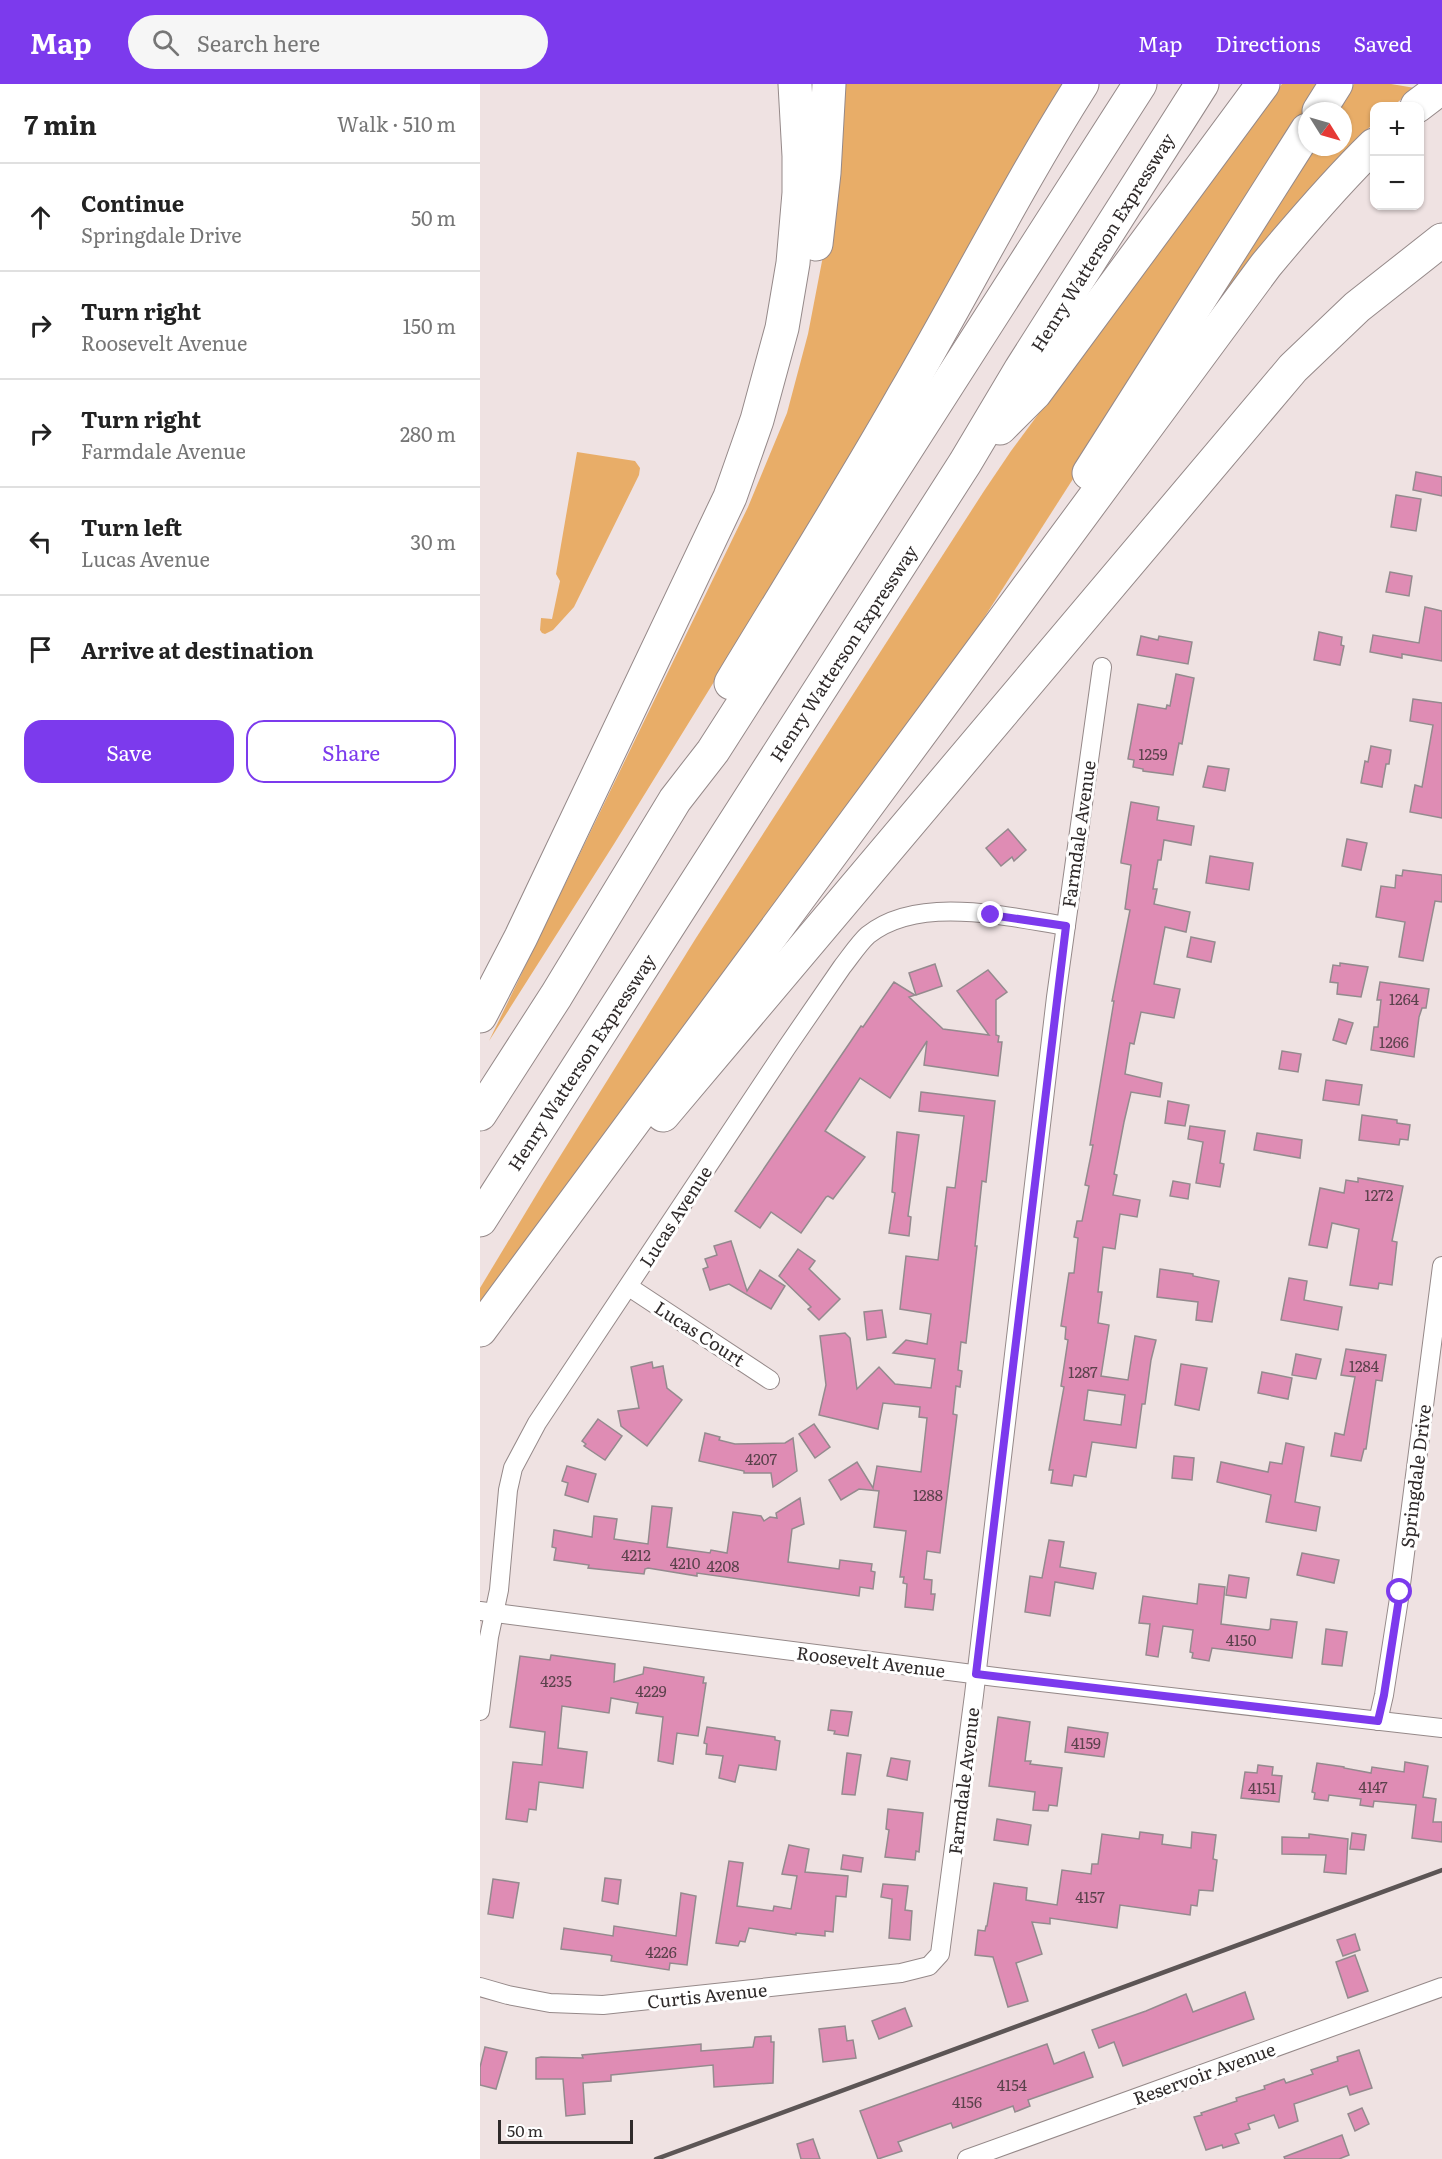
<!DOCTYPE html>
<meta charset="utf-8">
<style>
body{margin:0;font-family:Literata,serif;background:#f6f6f6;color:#222}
.controls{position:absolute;right:18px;top:18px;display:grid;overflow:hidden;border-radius:12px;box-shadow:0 2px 4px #0004}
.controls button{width:54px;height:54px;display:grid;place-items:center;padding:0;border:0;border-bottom:2px solid #e0e0e0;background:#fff;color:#222;font:30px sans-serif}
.compass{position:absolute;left:818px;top:18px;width:54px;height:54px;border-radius:50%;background:#fff;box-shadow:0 2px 4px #0004;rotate:127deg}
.scale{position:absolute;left:18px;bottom:15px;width:135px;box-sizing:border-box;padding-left:6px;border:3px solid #2f2a2a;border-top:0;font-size:16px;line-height:21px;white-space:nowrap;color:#2f2a2a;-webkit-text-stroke:4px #fff;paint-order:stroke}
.stop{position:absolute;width:18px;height:18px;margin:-14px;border:4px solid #7c3aed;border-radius:50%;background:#fff}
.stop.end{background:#7c3aed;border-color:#fff;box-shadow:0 2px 6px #0008}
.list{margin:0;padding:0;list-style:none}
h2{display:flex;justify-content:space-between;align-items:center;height:78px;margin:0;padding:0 24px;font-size:26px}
h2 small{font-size:20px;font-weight:400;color:#767676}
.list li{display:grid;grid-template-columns:39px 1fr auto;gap:18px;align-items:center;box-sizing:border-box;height:108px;padding:0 24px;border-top:2px solid #e0e0e0}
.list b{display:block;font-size:22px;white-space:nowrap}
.list p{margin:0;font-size:20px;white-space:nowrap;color:#767676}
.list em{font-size:20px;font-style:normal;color:#767676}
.actions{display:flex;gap:12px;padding:18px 24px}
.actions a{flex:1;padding:14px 0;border:2px solid #7c3aed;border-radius:18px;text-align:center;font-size:21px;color:#7c3aed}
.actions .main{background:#7c3aed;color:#fff}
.icon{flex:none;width:33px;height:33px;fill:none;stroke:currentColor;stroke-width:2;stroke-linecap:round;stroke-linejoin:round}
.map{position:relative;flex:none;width:962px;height:2075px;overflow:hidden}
header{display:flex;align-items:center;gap:36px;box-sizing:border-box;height:84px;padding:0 30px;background:#7c3aed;color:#fff}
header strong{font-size:28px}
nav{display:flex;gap:33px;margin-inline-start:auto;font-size:21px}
.search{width:420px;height:54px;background:#f6f6f6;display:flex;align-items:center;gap:15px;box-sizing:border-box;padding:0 21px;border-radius:33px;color:#767676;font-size:22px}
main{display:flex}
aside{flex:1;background:#fff}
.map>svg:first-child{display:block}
</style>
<header>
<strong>Map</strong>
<div class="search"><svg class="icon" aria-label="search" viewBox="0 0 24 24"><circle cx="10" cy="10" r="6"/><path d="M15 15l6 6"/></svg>Search here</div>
<nav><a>Map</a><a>Directions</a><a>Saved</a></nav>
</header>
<main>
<aside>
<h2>7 min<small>Walk · 510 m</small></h2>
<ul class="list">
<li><svg class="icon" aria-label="ahead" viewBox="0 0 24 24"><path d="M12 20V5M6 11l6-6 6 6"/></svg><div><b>Continue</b><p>Springdale Drive</p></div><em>50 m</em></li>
<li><svg class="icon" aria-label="right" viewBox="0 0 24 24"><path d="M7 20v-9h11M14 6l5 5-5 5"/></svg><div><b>Turn right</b><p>Roosevelt Avenue</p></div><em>150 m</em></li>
<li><svg class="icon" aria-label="right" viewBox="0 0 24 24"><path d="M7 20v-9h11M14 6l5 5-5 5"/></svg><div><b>Turn right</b><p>Farmdale Avenue</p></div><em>280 m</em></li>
<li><svg class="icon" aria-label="left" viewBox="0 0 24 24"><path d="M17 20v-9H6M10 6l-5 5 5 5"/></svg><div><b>Turn left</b><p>Lucas Avenue</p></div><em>30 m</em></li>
<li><svg class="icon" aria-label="arrive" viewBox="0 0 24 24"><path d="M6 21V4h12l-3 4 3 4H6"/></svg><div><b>Arrive at destination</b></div></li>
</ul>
<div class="actions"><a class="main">Save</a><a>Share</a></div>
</aside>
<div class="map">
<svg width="962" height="2075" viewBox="0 0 962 2075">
<rect width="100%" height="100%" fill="#efe2e2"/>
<g fill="#e8ad68">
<path d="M358,0h230l-192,335 -262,425 -125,197 259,-534 39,-94 21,-79 15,-78z"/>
<path d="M802,0h44l-369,576 -477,649v-21l64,-106 152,-244 288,-447 27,-40z"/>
<path d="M874,0h37l24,4 -22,18h-19v17c-65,60 -118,130 -171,202l110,-178h30v-36h-6z"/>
<path d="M97,368l58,9 5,7 -1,7 -65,132 -21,23 -8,4 -3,-1 -2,-3 1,-12 11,1 8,-38 -4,-7z"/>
</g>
<g fill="#df8cb4" stroke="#948a8e" stroke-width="1.5" fill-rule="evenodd">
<path d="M936,388l26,5v19l-29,-6z"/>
<path d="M916,411l25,4 -5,32 -25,-4z"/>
<path d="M910,488l22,4 -3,20 -23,-4z"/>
<path d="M945,523l17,4v50l-40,-7v4l-32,-6 3,-17 46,8z"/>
<path d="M839,548l23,5 -1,8 3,1 -4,19 -26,-5z"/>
<path d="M661,552l17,4 1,-4 33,6 -4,22 -51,-9z"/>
<path d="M696,590l18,4 -12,66 -3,-1 -6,32 -30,-4v-2l-10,-2 1,-7 -6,-1 10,-55 28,5 1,-4 3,1z"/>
<path d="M933,615l29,4v115l-32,-6 5,-27 7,2 11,-62 -23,-4z"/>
<path d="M891,662l20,4 -2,14h-3l-4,23 -21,-4 4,-22 3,1z"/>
<path d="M728,682l21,3 -4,22 -22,-4z"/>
<path d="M651,718l28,5 -2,13 37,6 -3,19 -27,-5 -3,20h-3l-5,29h4l-3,15 36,8 -4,20 -21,-5 -11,57 26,5 -6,29 -33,-6 -7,32 -4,-1 -5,31 37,9 -2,14 -29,-5 -7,30 -10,52 3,1 -4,20 27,5 -3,17 -17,-3 -5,35 -12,-2 -5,45h4l-4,31 11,2 -8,51 27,4 7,-44 21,4 -5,20 -6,44h-3l-6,44 -44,-6 -6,35 -12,-2 -2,11 -21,-3 2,-13h-4l15,-83 -3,-1 7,-46 -3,-1 1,-12 -5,-1 8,-53h5l4,-35 -4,-1 3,-16h5l7,-35 -4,-1 8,-40h-3l24,-144h-2l18,-91 -5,-1 6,-44 -10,-2v-2zM608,1306l37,5 -4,30 -37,-5z"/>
<path d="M528,745l18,21 -12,11 -2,-4 -11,9 -15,-18z"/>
<path d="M867,755l20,4 -6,27 -19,-4z"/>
<path d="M730,772l43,7 -4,27 -43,-7z"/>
<path d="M923,786l39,5v27l-7,-1 -12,60 -24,-4 6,-35 -29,-5 5,-31 14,2 1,-13 6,1z"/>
<path d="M711,853l24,5 -4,20 -24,-5z"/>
<path d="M860,879l28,4 -7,30 -24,-3 1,-11 -8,-1 3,-17 7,1z"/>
<path d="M455,880l7,22 -26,9 -7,-22z"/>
<path d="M508,886l19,22 -11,8v35l3,1 -1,6h4l-4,34 -74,-11 3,-24 -37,57 -30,-20 -35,53 40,26 -32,42 -5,-3 -2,1 -25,36 -30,-21 -11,16 -25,-17 116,-170 10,-15 2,1 31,-45 21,13 -6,2 34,32 46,6 -32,-44z"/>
<path d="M900,898l49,7 -3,19h-4l-3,9 -5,40 -43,-7 3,-23h4l3,-27h-4z"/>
<path d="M859,935l14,4 -7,21 -13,-4z"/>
<path d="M802,967l19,3 -3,18 -19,-3z"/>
<path d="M846,996l36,5 -3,20 -36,-5z"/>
<path d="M441,1008l74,9 -9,81 -4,-1 -7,65h2l-11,97 -5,-1 -3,28 4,1 -2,16 -4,-1 -3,28 4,1 -17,138 -13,-2 -3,28 8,1 -1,14h4l-2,16 -28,-3 2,-23 -4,-1 1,-6h-4l6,-46 -32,-4 5,-36 -20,-2 -18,11 -12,-20 28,-18 16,26 4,-22 44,6 6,-54 -8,-1 1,-10 -37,-4 -5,26 -59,-14 7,-30 -6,-49 25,-3 5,5 7,51 22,-22 16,17 36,4 4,-29 -42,-6 13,-13 21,4 4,-30 -31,-5 6,-53 32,4 9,-73 8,1 9,-72 -45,-5z"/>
<path d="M688,1017l21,4 -4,21 -20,-3z"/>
<path d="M882,1031l35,5v3l13,2 -2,15 -8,-1 -1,6 -40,-5z"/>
<path d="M710,1042l35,5 -5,32 4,1 -4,23 -24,-4 7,-41 -15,-3z"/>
<path d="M417,1048l22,3 -11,81 3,1 -2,19 -20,-3 6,-40 -3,-1z"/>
<path d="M777,1049l45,7 -2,18 -46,-8z"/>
<path d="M878,1094l45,8 -11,55 5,1 -5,43 -13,-2 -1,6 -28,-4 9,-56 -27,-6 -5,25 -18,-3 11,-57 24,5 2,-13 12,2z"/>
<path d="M693,1097l17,3 -2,15 -18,-3z"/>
<path d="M251,1157l16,50 13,-21 25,16 -14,23 -42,-25 -19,6 -7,-21 5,-2 -3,-8 12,-4 -3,-9z"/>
<path d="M318,1165l17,12 -6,8 31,30 -21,21 -11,-11 3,-2 -32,-31z"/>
<path d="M680,1185l33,5v2l26,5 -7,41 -16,-2 2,-18 -41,-5z"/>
<path d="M809,1194l18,3 -3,19 38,7 -4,23 -57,-10z"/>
<path d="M402,1226l4,27 -19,3 -3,-28z"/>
<path d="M866,1265l40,6 -4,26 -6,-1 -10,69h-2l-3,12 -30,-5 4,-23 9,2 11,-58 -14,-2z"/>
<path d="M816,1270l25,5 -5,20 -24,-4z"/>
<path d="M172,1278l1,6 10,-2 4,22 15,12 -35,46 -26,-20 -3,-15 21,-3 -8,-41z"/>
<path d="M701,1280l26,4 -8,42 -24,-5z"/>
<path d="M782,1288l30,6 -4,21 -30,-6z"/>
<path d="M118,1335l24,17 -17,24 -21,-14 2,-2 -4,-3z"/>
<path d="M334,1340l16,23 -15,11 -16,-24z"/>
<path d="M225,1349l15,4 -1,3 16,4 50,-1 8,-5 4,33 -24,16 -2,-14h-27v-2l-45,-10z"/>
<path d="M806,1359l18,4 -9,55 25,5 -4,24 -50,-9 5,-27 -54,-13 4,-20 47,10 2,-10 12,2z"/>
<path d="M694,1372l20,2 -2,22 -20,-2z"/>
<path d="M87,1382l29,8 -8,28 -23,-7 3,-12 -6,-2z"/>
<path d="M320,1414l4,26 -12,5 -4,33 51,7 1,-9 32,4 -1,7 4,1 -2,17 -13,-2 -1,9 -162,-23v3l-49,-8 -3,1 -1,5 -56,-6 1,-3 -35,-5 2,-12 -4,-1 2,-17 38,7 2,-21 23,3 -3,20 34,5 4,-38 20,2 -5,39 43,6 1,-3 16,3 6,-41 28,4 3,5 6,-4 7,1 -1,-5z"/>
<path d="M569,1456l15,2 -4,25 36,6 -3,16 -38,-7 -5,34 -25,-4 5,-36 12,2z"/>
<path d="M822,1469l37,7 -5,23 -37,-8z"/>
<path d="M749,1491l20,3 -3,20 -20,-3z"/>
<path d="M719,1500l26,3 -4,37 47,6 2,-1 1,-10 26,3 -5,36 -80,-10 -3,13 -17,-3 1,-5 -3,-1 3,-22 -30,-4 -5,31 -12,-2 4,-31 -11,-1 4,-27 54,8z"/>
<path d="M846,1545l21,3 -5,34 -20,-2z"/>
<path d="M71,1571l64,9 -1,18 29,-8 1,-7 60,10 -1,6h3l-8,53 -21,-3 -4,31 -15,-3 5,-44 -27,-4 2,-10 -27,-5 -2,15 -47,-7 -4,42 29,4 -4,36 -44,-6 -3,28 -7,-1 -2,13 -21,-3 7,-57 29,3 3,-33 -35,-5 10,-71 30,4z"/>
<path d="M351,1626l21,2 -4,24 -14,-2 1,-3 -7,-1z"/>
<path d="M518,1633l32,5 -5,39h6l-1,3 32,4 -5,38 -8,-1 -1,6 -15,-1 2,-18 -46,-6z"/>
<path d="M227,1643l68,10v3l5,1 -4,29 -37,-5 -4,17 -16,-4 4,-22 -17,-2 1,-10 -3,-1z"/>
<path d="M588,1643l40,6 -4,24 -39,-5z"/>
<path d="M367,1669l14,2 -6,40 -13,-1z"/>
<path d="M411,1674l19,3 -3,19 -20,-4z"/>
<path d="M925,1678l23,4 -5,31 13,2 -3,23h9v20l-30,-4 4,-33 -42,-4 -1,6 -13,-2 1,-6 -32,-4 -1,6 -14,-2 1,-6 -3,-1 5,-29 27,4v1l27,5 1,-6 32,5z"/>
<path d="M778,1681l15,2 -1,8 10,1 -3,26 -38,-4 4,-26 12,1z"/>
<path d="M408,1725l35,4 -4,39 -3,-1 -1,9 -30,-3 4,-27 -3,-1z"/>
<path d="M517,1735l34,6 -3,20 -34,-5z"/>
<path d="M660,1748l23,3 -1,9 29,4 1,-16 24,3 -3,24 4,1 -4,31 -14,-1 -2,16 -6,-1 -1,10 -70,-10 -3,23 -67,-10v6l-18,-2 10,32 -26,9 12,38 -20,6 -15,-50 -18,-2 3,-25 7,1 1,-5h1l7,-43 33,5 -1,12 31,5 5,-35 29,4 1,-10h6l4,-30 37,5z"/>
<path d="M872,1749l14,2 -2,15 -14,-1z"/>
<path d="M829,1750l39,5 -2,35 -22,-2 2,-17 -44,-1v-17l27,1z"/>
<path d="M309,1761l20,4 -4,23 43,4 -2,21 -10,-1 -3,36 -8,-1v5l-29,-3v2l-47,-7 -4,14 -5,-1 -2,5 -22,-3 13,-82 14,2 -6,43 36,5 1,-5 17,3 6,-33 -15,-2z"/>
<path d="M363,1771l20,3 -2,14 -20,-3z"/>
<path d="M125,1794l16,2 -3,24 -16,-3z"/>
<path d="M13,1795l26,4 -6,35 -25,-4z"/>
<path d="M403,1800l25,2 -3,24 7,1 -2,29 -21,-2 3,-39 -11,-2z"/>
<path d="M201,1809l15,3 -9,69 -17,-2 -1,7 -58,-9 1,-5 -2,-1 -49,-6 3,-21 49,8 1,-10 62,10z"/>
<path d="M875,1850l5,16 -17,6 -6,-16z"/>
<path d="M875,1871l13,36 -20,7 -12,-36z"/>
<path d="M765,1908l9,27 -131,47 -9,-24 -15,6 -7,-18 54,-19 40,-17 7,18z"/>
<path d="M425,1924l7,18 -33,13 -7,-18z"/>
<path d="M365,1942l2,15 6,-1 3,18 -33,4 -4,-33z"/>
<path d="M291,1952v6h3l-1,41 -59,4 -1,-22 -102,10v6l-28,2 2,31 -19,2 -3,-37h-27v-21l5,-1 42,1 -1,-3 119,-11v7l52,-4 2,-10z"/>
<path d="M567,1960l7,20 30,-12 9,25 -65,23 2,6 -15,6 -2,-6 -60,22 -2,-5 -53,19 4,9 -24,8 -18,-48z"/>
<path d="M5,1963l22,5 -11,37 -16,-4v-18z"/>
<path d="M879,1966l13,38 -22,7 -3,-9 -53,18 4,17 -19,7 -5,-13 -26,9 2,5 -15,5 4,9 -16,5 -1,-3 -16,5 -12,-33 8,-2 -1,-2 36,-12 -1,-3 29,-9 -1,-3 20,-7 2,4 27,-9 -2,-4 27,-9 -1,-4z"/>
<path d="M882,2024l7,16 -14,7 -7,-17z"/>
<path d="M862,2051l7,20 -10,4h-54l-1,-2z"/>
<path d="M333,2055l7,20h-19l-4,-15z"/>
</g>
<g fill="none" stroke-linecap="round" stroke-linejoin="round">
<g stroke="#958989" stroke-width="20">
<g id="street">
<path d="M149,1203l141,93"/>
<path d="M0,1527l516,66 446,51"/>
<path d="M0,1627l9,-74 10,-47 9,-100 5,-22 24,-45 250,-376 55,-80c8,-10 17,-24 26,-32 51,-41 140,-18 198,-9"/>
<path d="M898,1637l6,-26 16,-103 42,-326"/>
<path d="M0,1903l28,8 42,8 53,2 298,-32 28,-7 11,-12 34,-259 82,-698 46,-330"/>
<path d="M487,2075l475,-172"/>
</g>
</g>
<g stroke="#958989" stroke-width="35">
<g id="highway">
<path d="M937,22l25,-19"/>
<path d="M839,27l17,-27"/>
<path d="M336,160l8,-71 5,-89"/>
<path d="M520,344l35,-35 228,-309"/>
<path d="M609,389l218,-343"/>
<path d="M251,599c58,-96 118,-191 173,-288 60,-103 114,-210 178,-311"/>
<path d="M0,932l41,-79 209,-440 27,-77 25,-92 11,-65 6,-70v-37l-4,-72"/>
<path d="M0,1030l76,-118 119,-196 38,-49 427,-667"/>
<path d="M183,1031l630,-747 64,-61 85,-67"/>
<path d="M0,1136l485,-757 56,-94 181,-285"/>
<path d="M0,1246l786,-1065c35,-42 69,-82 108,-120"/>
</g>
</g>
<use href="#street" stroke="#fff" stroke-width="18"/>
<use href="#highway" stroke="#fff" stroke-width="33"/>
<path stroke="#5c5555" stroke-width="4.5" d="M176,2075l786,-289"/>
</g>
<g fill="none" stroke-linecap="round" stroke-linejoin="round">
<path stroke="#7c3aed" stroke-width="8" d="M511,831l75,11 -90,748 402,47 6,-26 16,-103"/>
</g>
<g text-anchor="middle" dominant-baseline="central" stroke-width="6" stroke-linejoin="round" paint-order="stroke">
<g font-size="15" fill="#5b424c">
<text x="673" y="669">1259</text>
<text x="924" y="914">1264</text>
<text x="914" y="957">1266</text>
<text x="899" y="1110">1272</text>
<text x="884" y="1281">1284</text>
<text x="603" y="1287">1287</text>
<text x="281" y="1374">4207</text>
<text x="448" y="1410">1288</text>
<text x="156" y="1470">4212</text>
<text x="205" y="1478">4210</text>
<text x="243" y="1481">4208</text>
<text x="761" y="1555">4150</text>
<text x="76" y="1596">4235</text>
<text x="171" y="1606">4229</text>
<text x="606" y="1658">4159</text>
<text x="893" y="1702">4147</text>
<text x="782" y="1703">4151</text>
<text x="610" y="1812">4157</text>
<text x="181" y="1867">4226</text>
<text x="532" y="2000">4154</text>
<text x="487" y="2017">4156</text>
</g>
<g font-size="18" fill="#2f2a2a" stroke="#fff">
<text transform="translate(622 158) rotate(-58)">Henry Watterson Expressway</text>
<text transform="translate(363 569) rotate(-57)">Henry Watterson Expressway</text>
<text transform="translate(598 750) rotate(-82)">Farmdale Avenue</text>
<text transform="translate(101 978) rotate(-57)">Henry Watterson Expressway</text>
<text transform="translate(195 1132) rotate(-57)">Lucas Avenue</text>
<text transform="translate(220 1249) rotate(33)">Lucas Court</text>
<text transform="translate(935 1392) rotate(-83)">Springdale Drive</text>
<text transform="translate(391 1577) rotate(7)">Roosevelt Avenue</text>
<text transform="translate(483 1697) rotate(-83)">Farmdale Avenue</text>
<text transform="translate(227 1911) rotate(-6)">Curtis Avenue</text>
<text transform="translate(724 1989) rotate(-20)">Reservoir Avenue</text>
</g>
</g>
</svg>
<div class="controls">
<button>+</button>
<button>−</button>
</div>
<svg class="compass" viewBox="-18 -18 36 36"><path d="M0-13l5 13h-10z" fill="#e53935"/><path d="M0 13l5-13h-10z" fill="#767676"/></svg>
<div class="scale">50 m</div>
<div class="stop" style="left:920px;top:1508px"></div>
<div class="stop end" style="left:511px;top:831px"></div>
</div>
</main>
